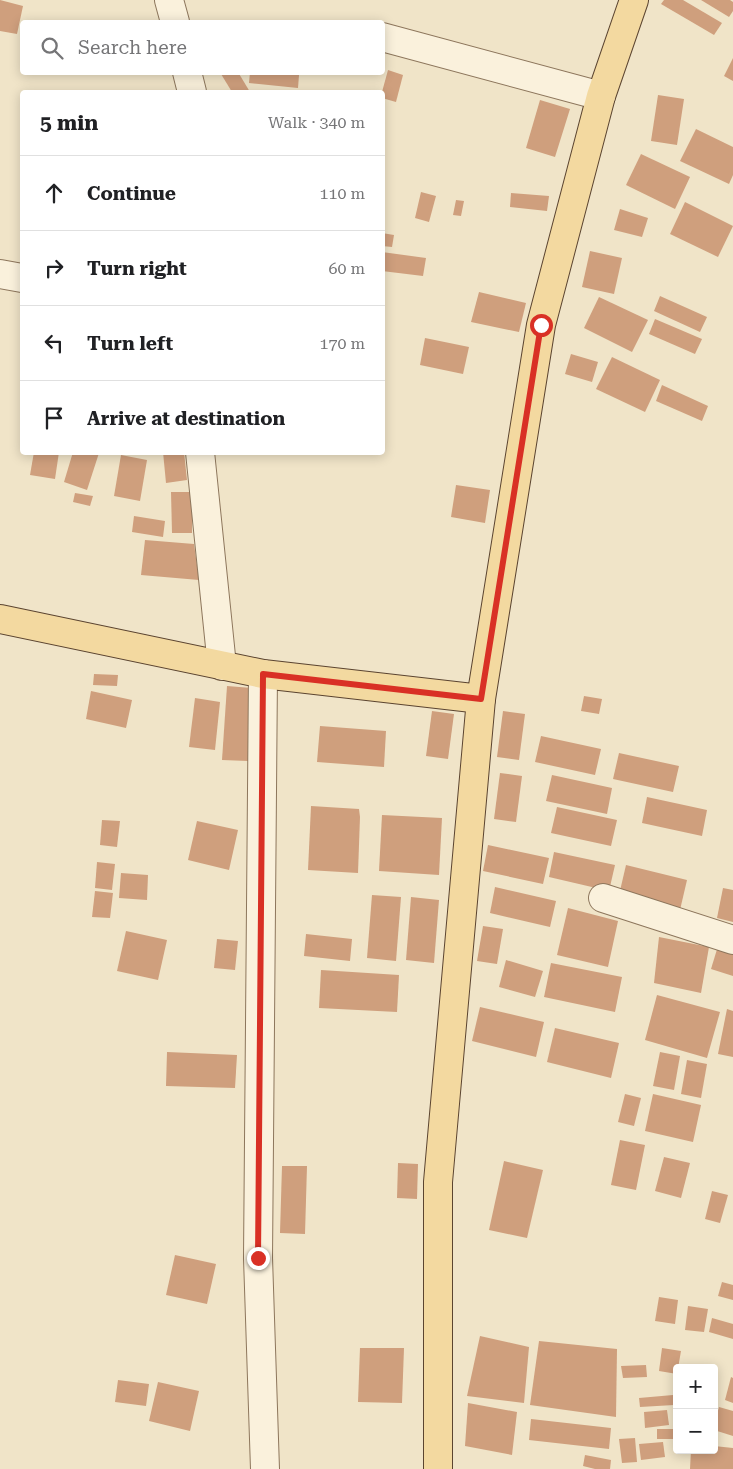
<!DOCTYPE html>
<meta charset="utf-8">
<style>
body{margin:0;font-family:"Roboto Serif",serif;background:#f6f6f6;color:#202124}
.controls{position:absolute;right:15px;bottom:15px;display:grid;overflow:hidden;border-radius:5px;box-shadow:0 2px 12px #0003}
.controls button{width:45px;height:45px;display:grid;place-items:center;padding:0;border:0;border-bottom:1px solid #e0e0e0;background:#fff;color:#202124;font:25px sans-serif}
.stop{position:absolute;width:15px;height:15px;margin:-11px;border:4px solid #d93025;border-radius:50%;background:#fff}
.stop.end{background:#d93025;border-color:#fff;box-shadow:0 1px 5px #0008}
.list{margin:0;padding:0;list-style:none}
h2{display:flex;justify-content:space-between;align-items:center;height:65px;margin:0;padding:0 20px;font-size:21px}
h2 small{font-size:16px;font-weight:400;color:#757577}
.list li{display:grid;grid-template-columns:32px 1fr auto;gap:15px;align-items:center;box-sizing:border-box;height:75px;padding:0 20px;border-top:1px solid #e0e0e0}
.list b{display:block;font-size:19px;white-space:nowrap}
.list em{font-size:16px;font-style:normal;color:#757577}
.icon{flex:none;width:28px;height:28px;fill:none;stroke:currentColor;stroke-width:2;stroke-linecap:round;stroke-linejoin:round}
.map{position:relative;flex:none;width:733px;height:1469px;overflow:hidden}
.search{position:absolute;background:#fff;box-shadow:0 2px 12px #0003;left:20px;top:20px;width:365px;height:55px;display:flex;align-items:center;gap:12px;box-sizing:border-box;padding:0 18px;border-radius:5px;color:#757577;font-size:19px}
.panel{position:absolute;background:#fff;box-shadow:0 2px 12px #0003;left:20px;top:90px;width:365px;height:365px;border-radius:5px}
.map>svg:first-child{display:block}
</style>
<div class="map">
<svg width="733" height="1469" viewBox="0 0 733 1469">
<rect width="100%" height="100%" fill="#f0e4c8"/>
<g fill="#cf9f7d">
<path d="M0,0l23,6 -6,28 -17,-3z"/>
<path d="M664,0h19l39,23 -8,12 -53,-31z"/>
<path d="M701,0h29l3,2v9l-4,6z"/>
<path d="M733,58v23l-9,-5z"/>
<path d="M388,70l15,5 -7,27 -14,-4v-6z"/>
<path d="M224,72h14l12,20h-18l-11,-18z"/>
<path d="M250,72l49,3 -1,13 -49,-5z"/>
<path d="M658,95l26,4 -7,46 -26,-4z"/>
<path d="M540,100l30,9 -15,48 -29,-9z"/>
<path d="M696,129l37,18v28l-4,9 -49,-23z"/>
<path d="M641,154l49,23 -15,32 -49,-24z"/>
<path d="M421,192l15,4 -7,26 -14,-4z"/>
<path d="M511,193l38,3 -2,15 -37,-4z"/>
<path d="M456,200l8,1 -3,15 -8,-1z"/>
<path d="M685,202l48,24 -15,31 -48,-23z"/>
<path d="M620,209l28,9 -6,19 -28,-7z"/>
<path d="M382,233l12,2 -2,12 -10,-1z"/>
<path d="M590,251l32,7 -8,36 -32,-7z"/>
<path d="M382,252l44,6 -3,18 -41,-5z"/>
<path d="M479,292l47,11 -7,29 -48,-10z"/>
<path d="M660,296l47,21 -7,15 -46,-21z"/>
<path d="M599,297l49,23 -16,32 -48,-24z"/>
<path d="M655,319l47,20 -7,15 -46,-20z"/>
<path d="M425,338l44,9 -6,27 -43,-9z"/>
<path d="M571,354l27,8 -6,20 -27,-8z"/>
<path d="M612,357l48,23 -15,32 -49,-23z"/>
<path d="M662,385l46,21 -6,15 -46,-20z"/>
<path d="M34,452h25l-4,27 -25,-4z"/>
<path d="M73,452l26,1 -12,37 -23,-8z"/>
<path d="M163,452h21l3,28 -21,3z"/>
<path d="M121,455l26,5 -7,41 -26,-5z"/>
<path d="M456,485l34,5 -5,33 -34,-6z"/>
<path d="M171,492h21v41h-20z"/>
<path d="M75,493l18,3 -3,10 -17,-4z"/>
<path d="M134,516l31,5 -2,16 -31,-5z"/>
<path d="M145,540l49,4 5,36 -58,-5z"/>
<path d="M94,674l24,1 -1,11 -24,-1z"/>
<path d="M227,686l25,2 -4,73 -26,-1z"/>
<path d="M91,691l41,9 -6,28 -40,-9z"/>
<path d="M584,696l18,3 -3,15 -18,-3z"/>
<path d="M195,698l25,4 -5,48 -26,-3z"/>
<path d="M432,711l22,3 -6,45 -22,-3z"/>
<path d="M503,711l22,3 -6,46 -22,-3z"/>
<path d="M320,726l66,5 -2,36 -67,-5z"/>
<path d="M541,736l60,13 -6,26 -60,-13z"/>
<path d="M619,753l60,13 -6,26 -60,-13z"/>
<path d="M500,773l22,3 -6,46 -22,-3z"/>
<path d="M552,775l60,13 -5,26 -61,-13z"/>
<path d="M647,797l60,13 -5,26 -60,-13z"/>
<path d="M311,806l48,3 1,8 -2,56 -50,-3z"/>
<path d="M557,807l60,13 -6,26 -60,-13z"/>
<path d="M382,815l60,3 -3,57 -60,-4z"/>
<path d="M102,820l18,1 -3,26 -17,-2z"/>
<path d="M197,821l41,9 -9,40 -41,-10z"/>
<path d="M488,845l61,13 -6,26 -60,-13z"/>
<path d="M554,852l61,13 -6,26 -60,-14z"/>
<path d="M97,862l18,2 -3,26 -17,-2z"/>
<path d="M626,865l61,15 -7,30 -61,-15z"/>
<path d="M121,873l27,2 -1,25 -28,-2z"/>
<path d="M495,887l61,14 -6,26 -60,-14z"/>
<path d="M723,888l10,2v32l-16,-4z"/>
<path d="M95,891l18,2 -3,25 -18,-1z"/>
<path d="M372,895l29,2 -5,64 -29,-3z"/>
<path d="M411,897l28,3 -5,63 -28,-3z"/>
<path d="M568,908l50,13 -10,46 -51,-12z"/>
<path d="M483,926l20,3 -6,35 -20,-3z"/>
<path d="M126,931l41,9 -9,40 -41,-9z"/>
<path d="M306,934l46,5 -2,22 -46,-5z"/>
<path d="M659,937l50,10 -8,46 -47,-10z"/>
<path d="M217,939l21,2 -3,29 -21,-2z"/>
<path d="M718,946l15,5v25l-22,-7z"/>
<path d="M506,960l37,11 -8,26 -36,-10z"/>
<path d="M551,963l71,14 -7,35 -71,-15z"/>
<path d="M321,970l78,5 -2,37 -78,-4z"/>
<path d="M657,995l63,17 -13,46 -62,-18z"/>
<path d="M480,1007l64,15 -8,35 -64,-16z"/>
<path d="M727,1009l6,2v46l-15,-3z"/>
<path d="M555,1028l64,15 -8,35 -64,-16z"/>
<path d="M167,1052l70,3 -2,33 -69,-2z"/>
<path d="M660,1052l20,4 -6,34 -21,-4z"/>
<path d="M687,1060l20,4 -6,34 -20,-4z"/>
<path d="M625,1094l16,4 -7,28 -16,-4z"/>
<path d="M653,1094l48,11 -8,37 -48,-11z"/>
<path d="M620,1140l25,5 -9,45 -25,-5z"/>
<path d="M664,1157l26,6 -9,35 -26,-7z"/>
<path d="M504,1161l39,9 -16,68 -38,-8z"/>
<path d="M398,1163l20,1 -1,35 -20,-1z"/>
<path d="M282,1166h25l-2,68 -25,-1z"/>
<path d="M712,1191l16,4 -8,28 -15,-4z"/>
<path d="M175,1255l41,9 -9,40 -41,-9z"/>
<path d="M722,1282l11,3v15l-15,-4z"/>
<path d="M659,1297l19,3 -3,24 -20,-3z"/>
<path d="M688,1306l20,3 -4,23 -19,-2z"/>
<path d="M712,1318l21,6v15l-24,-7z"/>
<path d="M480,1336l49,11 -5,56 -57,-7z"/>
<path d="M539,1341l78,8 -1,68 -86,-12z"/>
<path d="M360,1348h44l-2,55 -44,-1z"/>
<path d="M662,1348l19,3 -4,23 -18,-3z"/>
<path d="M646,1365l1,12 -24,1 -2,-12z"/>
<path d="M731,1377l2,1v25l-8,-3z"/>
<path d="M118,1380l31,4 -3,22 -31,-4z"/>
<path d="M158,1382l41,9 -9,40 -41,-10z"/>
<path d="M673,1395l1,10 -34,2 -1,-9z"/>
<path d="M468,1403l49,9 -5,43 -47,-9z"/>
<path d="M719,1407l14,4v25l-19,-6v-6z"/>
<path d="M667,1410l2,15 -24,3 -1,-16z"/>
<path d="M531,1419l80,9 -2,21 -80,-9z"/>
<rect x="657" y="1429" width="18" height="10"/>
<path d="M635,1438l2,24 -15,1 -3,-24z"/>
<path d="M663,1442l2,15 -24,3 -2,-16z"/>
<path d="M714,1446l19,2v21h-43l1,-19h23z"/>
<path d="M585,1455l26,5 -1,9h-15l-12,-3z"/>
</g>
<g fill="none" stroke-linecap="round" stroke-linejoin="round">
<g stroke="#8d765c" stroke-width="30">
<g id="minor">
<path d="M169,0l6,22"/>
<path d="M382,37l219,59"/>
<path d="M187,72l5,20"/>
<path d="M0,274l22,4"/>
<path d="M200,452l22,214"/>
<path d="M263,674l-5,584 7,211"/>
<path d="M603,898l130,42"/>
</g>
</g>
<g stroke="#5b4430" stroke-width="30">
<g id="major">
<path d="M0,619l263,55 218,25 60,-374 60,-229 33,-96"/>
<path d="M438,1469v-287l43,-483"/>
</g>
</g>
<use href="#minor" stroke="#faf1dc" stroke-width="28"/>
<use href="#major" stroke="#f3d9a0" stroke-width="28"/>
</g>
<g fill="none" stroke-linecap="round" stroke-linejoin="round">
<path stroke="#d93025" stroke-width="6" d="M258,1258l5,-584 218,25 60,-374"/>
</g>
</svg>
<div class="controls">
<button>+</button>
<button>−</button>
</div>
<div class="stop" style="left:541px;top:325px"></div>
<div class="stop end" style="left:258px;top:1258px"></div>
<div class="search"><svg class="icon" aria-label="search" viewBox="0 0 24 24"><circle cx="10" cy="10" r="6"/><path d="M15 15l6 6"/></svg>Search here</div>
<section class="panel">
<h2>5 min<small>Walk · 340 m</small></h2>
<ul class="list">
<li><svg class="icon" aria-label="ahead" viewBox="0 0 24 24"><path d="M12 20V5M6 11l6-6 6 6"/></svg><div><b>Continue</b></div><em>110 m</em></li>
<li><svg class="icon" aria-label="right" viewBox="0 0 24 24"><path d="M7 20v-9h11M14 6l5 5-5 5"/></svg><div><b>Turn right</b></div><em>60 m</em></li>
<li><svg class="icon" aria-label="left" viewBox="0 0 24 24"><path d="M17 20v-9H6M10 6l-5 5 5 5"/></svg><div><b>Turn left</b></div><em>170 m</em></li>
<li><svg class="icon" aria-label="arrive" viewBox="0 0 24 24"><path d="M6 21V4h12l-3 4 3 4H6"/></svg><div><b>Arrive at destination</b></div></li>
</ul>
</section>
</div>
